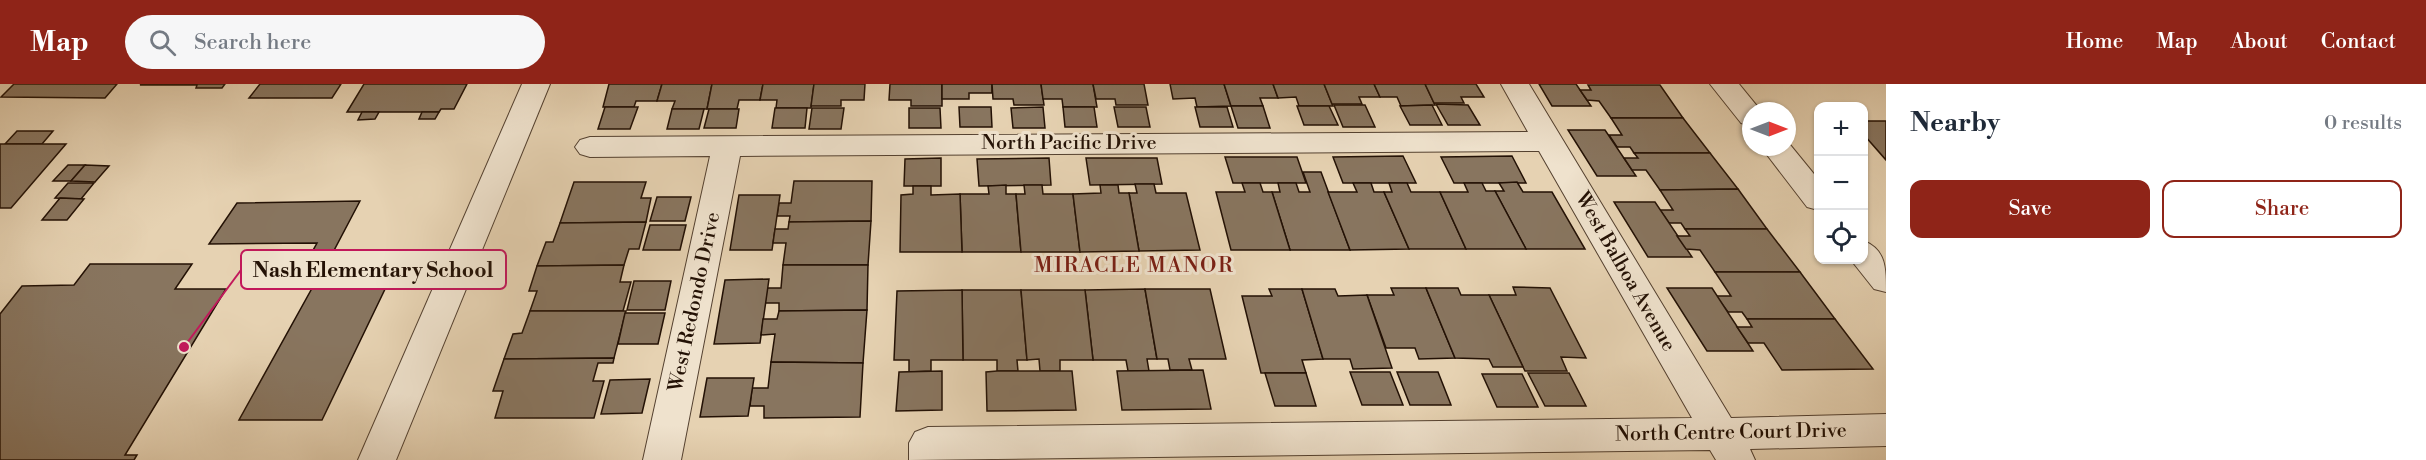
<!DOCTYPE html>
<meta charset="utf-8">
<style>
body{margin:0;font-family:"Libre Bodoni",serif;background:#f6f6f7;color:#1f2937}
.controls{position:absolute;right:18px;top:18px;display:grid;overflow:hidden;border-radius:12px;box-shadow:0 2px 4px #0004}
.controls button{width:54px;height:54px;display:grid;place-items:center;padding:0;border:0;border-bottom:2px solid #e0e1e3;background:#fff;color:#1f2937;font:30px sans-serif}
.compass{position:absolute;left:1742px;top:18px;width:54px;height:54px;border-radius:50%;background:#fff;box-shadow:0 2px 4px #0004;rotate:90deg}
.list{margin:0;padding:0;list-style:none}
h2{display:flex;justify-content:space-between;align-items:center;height:78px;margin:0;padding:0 24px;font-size:26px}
h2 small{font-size:20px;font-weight:400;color:#747a83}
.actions{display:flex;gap:12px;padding:18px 24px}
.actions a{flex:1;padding:14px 0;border:2px solid #8f2418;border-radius:12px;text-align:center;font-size:21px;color:#8f2418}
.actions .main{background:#8f2418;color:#fff}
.icon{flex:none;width:33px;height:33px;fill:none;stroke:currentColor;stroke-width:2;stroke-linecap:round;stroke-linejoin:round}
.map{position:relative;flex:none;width:1886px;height:376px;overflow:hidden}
header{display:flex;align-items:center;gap:36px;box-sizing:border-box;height:84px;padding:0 30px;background:#8f2418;color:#fff}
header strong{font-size:28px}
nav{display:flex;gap:33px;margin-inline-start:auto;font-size:21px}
.search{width:420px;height:54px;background:#f6f6f7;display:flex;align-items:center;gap:15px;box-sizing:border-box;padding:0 21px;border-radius:33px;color:#747a83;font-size:22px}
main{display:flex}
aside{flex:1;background:#fff}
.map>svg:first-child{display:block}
</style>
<header>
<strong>Map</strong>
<div class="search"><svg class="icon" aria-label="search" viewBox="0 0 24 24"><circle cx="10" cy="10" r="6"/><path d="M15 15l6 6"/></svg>Search here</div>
<nav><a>Home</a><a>Map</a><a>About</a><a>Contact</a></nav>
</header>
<main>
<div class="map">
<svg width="1886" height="376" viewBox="0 0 1886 376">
<rect width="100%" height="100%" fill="#e6d2b2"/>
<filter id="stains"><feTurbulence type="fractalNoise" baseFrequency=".00333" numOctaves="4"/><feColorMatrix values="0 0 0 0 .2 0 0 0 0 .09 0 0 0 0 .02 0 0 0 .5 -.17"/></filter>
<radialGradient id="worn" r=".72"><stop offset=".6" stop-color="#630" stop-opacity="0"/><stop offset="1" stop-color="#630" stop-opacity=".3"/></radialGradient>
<g fill="#88755f" stroke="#231105" stroke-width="1.5">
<path d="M14,0h103l-12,14 -104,-1z"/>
<path d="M142,0h83l-3,4h-26l1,-3h-57z"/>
<path d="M260,0h81l-9,14h-83z"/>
<path d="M364,0h103l-13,25h-13l-2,3h-92z"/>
<path d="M609,0h53l-5,17h-21l-2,6h-31z"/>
<path d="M662,0h50l-5,25h-35l3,-8h-18z"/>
<path d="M712,0h51l-3,16h-21l-2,9h-30z"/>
<path d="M763,0h51l-3,24h-35l1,-8h-17z"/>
<path d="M814,0h51l-1,16h-23v6h-30z"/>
<path d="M890,0h52v22h-31v-6h-22z"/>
<path d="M942,0h50v9h-23v6h-27z"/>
<path d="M992,0h49l3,21h-30l-1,-6h-20z"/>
<path d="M1041,0h52l4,23h-34l-1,-8h-19z"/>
<path d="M1093,0h51l4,21h-32l-1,-6h-19z"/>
<path d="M1170,0h54l7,22 -34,1 -2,-9 -22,1z"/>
<path d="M1224,0h49l5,14h-18l3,8h-32z"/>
<path d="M1273,0h51l9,22h-34l-3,-9 -18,1z"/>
<path d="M1324,0h50l6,13h-21l3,7h-30z"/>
<path d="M1374,0h51l10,21 -34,1 -4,-9h-17z"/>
<path d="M1425,0h51l8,13h-23l3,6h-30z"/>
<path d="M1539,0h37l15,22h-39z"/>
<path d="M1588,1h72l23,33h-72l-12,-17 -12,-1 -7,-10h11z"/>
<path d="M1436,20l32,1 12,20h-32z"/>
<path d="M1334,21h31l10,22h-32z"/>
<path d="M1432,21l10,20h-32l-10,-19z"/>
<path d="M1231,22h32l7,22h-32z"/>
<path d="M1297,22h32l9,19h-34z"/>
<path d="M605,23h33l-8,22h-32z"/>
<path d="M959,23h32l1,20h-32z"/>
<path d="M1043,23l2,21h-32l-2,-20z"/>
<path d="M1063,23h31l3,20h-32z"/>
<path d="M1114,23h32l4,20h-32z"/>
<path d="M1195,23h32l6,20h-33z"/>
<path d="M775,24h32l-2,20h-33z"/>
<path d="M812,24h32l-3,21h-32z"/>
<path d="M909,24h31l1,20h-32z"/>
<path d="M672,25h32l-5,20h-32z"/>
<path d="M709,25h30l-3,19h-32z"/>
<path d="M362,28h17l-4,7 -17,1z"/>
<path d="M422,28h17l-4,7h-16z"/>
<path d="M1611,34h72l27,35h-76l-4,-6h-13l-8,-12h13z"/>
<path d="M1864,37h22v39l-22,-25z"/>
<path d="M1568,46h37l31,46h-39z"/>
<path d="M17,47h36l-11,13h-37z"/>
<path d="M0,60h66l-55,64h-11z"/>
<path d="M1634,69h76l28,36 -78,1 -14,-20h-14l-8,-12h14z"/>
<path d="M1403,72l13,27h-73l-10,-26z"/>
<path d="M1512,72l14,27h-72l-13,-26z"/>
<path d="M1225,73h72l9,26h-73z"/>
<path d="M941,74v28h-37l1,-27z"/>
<path d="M1049,74l2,27 -72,1 -2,-27z"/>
<path d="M1086,74h71l5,26 -72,1z"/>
<path d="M68,81h17l-14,16h-18z"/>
<path d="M85,81l24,1 -14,16 -24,-1z"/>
<path d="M1303,88h18l29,78h-60l-18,-58h8l-2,-9h18l3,9h11z"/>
<path d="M794,97h78l-1,40 -82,1 1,-6h-13l2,-13h12z"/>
<path d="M574,98h72l-5,16h10l-5,24 -86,1z"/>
<path d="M1517,98l6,10h29l33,57h-59l-31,-58h9l-5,-8z"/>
<path d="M68,99h26l-13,16 -26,-1z"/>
<path d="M1242,99h18l3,9h9l18,58h-59l-15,-58h29z"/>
<path d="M1353,99h18l3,9h10l25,57 -59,1 -22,-58h29z"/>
<path d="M1389,99h18l4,9h29l26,57h-57l-25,-57h8z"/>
<path d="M1464,99h18l4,8h9l31,58h-60l-26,-57h28z"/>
<path d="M1135,100h19l2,9h30l14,57 -61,1 -10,-58h8z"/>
<path d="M1006,101v9h10l5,58h-59l-2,-58h29l-1,-8z"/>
<path d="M1024,101h18l1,9h30l7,58h-59l-5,-58h9z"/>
<path d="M1100,101h18l1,8h10l10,58 -59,1 -7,-58 28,-1z"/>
<path d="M913,102h18v9l29,-1 2,58h-62l1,-57 12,-1z"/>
<path d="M1738,105l29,40h-82l-4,-6h-12l-9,-13h13l-13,-20z"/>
<path d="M739,111h41l-8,55h-42z"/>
<path d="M657,113h34l-6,24h-35z"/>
<path d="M60,114l24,1 -17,21h-25z"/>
<path d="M360,117l-30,57h70l-78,162h-83l77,-139h-20l21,-38 -108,1 28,-41z"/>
<path d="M1614,118h41l37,55h-44z"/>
<path d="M871,137l-3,44h-85l3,-22h-13l2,-14h13l1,-7z"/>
<path d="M646,138l-7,27h-10l-5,16 -87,1 9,-24h7l7,-19z"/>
<path d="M650,141h36l-6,25h-37z"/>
<path d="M1685,145h82l33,43h-85l-15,-22 -14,-1 -9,-13h13z"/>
<path d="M90,180h102l-17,25h51l-101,166h12l-3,5h-134v-146l22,-28 52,-1z"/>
<path d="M624,181l-4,17h11l-8,29h-93l7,-20h-8l8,-25z"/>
<path d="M783,181h85l-1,45 -88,1v-8h-14l2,-15h14z"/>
<path d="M1715,188h85l35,47h-88l-5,-7h-14l-12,-16h15z"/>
<path d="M769,195l-9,64 -46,1 11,-64z"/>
<path d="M634,197h37l-6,29h-38z"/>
<path d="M1513,203l37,1 36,70 -25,-1 6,14h-42l-36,-76h27z"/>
<path d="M1391,204h35l29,70 -36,1 -4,-11h-29l-19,-53h27z"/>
<path d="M1426,204h32l3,7h28l34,72h-30l-4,-8 -34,-1z"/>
<path d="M1667,204h45l41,63h-46z"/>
<path d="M1145,205l12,70h-10l2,12h-21l-2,-11h-33l-8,-70z"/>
<path d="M1145,205h65l16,70h-37l3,11h-22l-2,-11h-11z"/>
<path d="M1269,205h33l21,70 -21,1 4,13h-45l-19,-77h30z"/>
<path d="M1302,205h33l3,7 29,-1 25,73 -39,1 -3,-10h-27z"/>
<path d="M962,206h59l6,70h-10l1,11h-21v-11h-34z"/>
<path d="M962,206l1,70h-32v11l-22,1v-12h-15l3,-69z"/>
<path d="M1021,206h64l8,70h-33v11h-20l-1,-12 -12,1z"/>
<path d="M867,226l-4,53 -92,-1 4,-28 -14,1 2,-16h14l2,-8z"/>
<path d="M530,227h96l-12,47 -110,1 9,-25 9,-1z"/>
<path d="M625,229h40l-7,31h-40z"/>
<path d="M1747,235h88l38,50 -91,1 -18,-27h-16l-11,-16h15z"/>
<path d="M614,274l-1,5h-15l-5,18h11l-10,37h-99l8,-27h-10l11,-32z"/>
<path d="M771,278l92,1 -3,54 -96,1v-12h-14l2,-18h16z"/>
<path d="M1203,286l8,39 -89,1 -5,-39z"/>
<path d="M942,287v39l-46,1 3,-39z"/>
<path d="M997,287h75l4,39 -89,1 -1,-39z"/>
<path d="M1350,288h40l13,33h-41z"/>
<path d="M1397,288h41l13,33h-41z"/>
<path d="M1265,289h41l10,33h-41z"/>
<path d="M1528,289h41l17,33h-41z"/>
<path d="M1482,290h40l16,33h-41z"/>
<path d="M707,294h47l-6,38 -48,1z"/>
<path d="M650,295l-8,34 -41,1 9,-34z"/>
</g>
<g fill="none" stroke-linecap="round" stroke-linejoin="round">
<g stroke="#544130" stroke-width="2">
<g id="minor">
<path d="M522,0h28l-154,376h-38z"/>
<path d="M1501,0h28l202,334 155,-4v32l-136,3 5,11h-39l-6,-10 -801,10v-17l6,-11 13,-5 764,-9 -153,-267 -799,5 -59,304h-38l67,-304 -120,1 -10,-3 -5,-7 5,-7 10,-3 938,-5z"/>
</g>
</g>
<g stroke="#544130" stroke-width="2">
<g id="tertiary">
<path d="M1710,0h29l22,27h-10v15l-10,-3z"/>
<path d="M1787,57l31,38v31l-11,-3 -46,-60h26z"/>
<path d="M1864,157c22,9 22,27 22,51l-12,-3 -23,-29h13z"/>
</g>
</g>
<use href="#minor" fill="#efe2cd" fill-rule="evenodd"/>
<use href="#tertiary" fill="#efe2cd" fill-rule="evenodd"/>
</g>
<g text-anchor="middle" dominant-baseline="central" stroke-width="6" stroke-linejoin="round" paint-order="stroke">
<g font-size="20" fill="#231105" stroke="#efe2cd">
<text x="1069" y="59">North Pacific Drive</text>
<text transform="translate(1625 188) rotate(60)">West Balboa Avenue</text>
<text transform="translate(695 218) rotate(-78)">West Redondo Drive</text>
<text transform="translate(1731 349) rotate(-1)">North Centre Court Drive</text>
</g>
<g font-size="21" letter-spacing="1.5" fill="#7a1f14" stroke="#efe2cd">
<text x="1134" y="182">MIRACLE MANOR</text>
</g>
</g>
<path fill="none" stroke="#c2185b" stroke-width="2" d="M184 263L241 186"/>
<circle fill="#c2185b" stroke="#efe2cd" stroke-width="2" cx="184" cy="263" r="6"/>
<rect fill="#efe2cd" stroke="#c2185b" stroke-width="2" x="241" y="166" width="265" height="39" rx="6"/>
<g font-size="21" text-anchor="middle" font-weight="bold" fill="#231105">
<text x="373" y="193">Nash Elementary School</text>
</g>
<rect width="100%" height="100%" filter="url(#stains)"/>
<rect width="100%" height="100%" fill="url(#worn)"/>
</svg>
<div class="controls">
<button>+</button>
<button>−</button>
<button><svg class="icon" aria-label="locate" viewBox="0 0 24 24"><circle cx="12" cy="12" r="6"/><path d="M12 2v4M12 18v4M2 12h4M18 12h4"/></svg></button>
</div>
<svg class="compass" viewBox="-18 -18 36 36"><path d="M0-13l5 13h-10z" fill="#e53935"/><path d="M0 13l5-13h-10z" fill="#747a83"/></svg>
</div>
<aside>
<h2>Nearby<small>0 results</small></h2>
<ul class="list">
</ul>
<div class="actions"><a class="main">Save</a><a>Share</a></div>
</aside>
</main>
